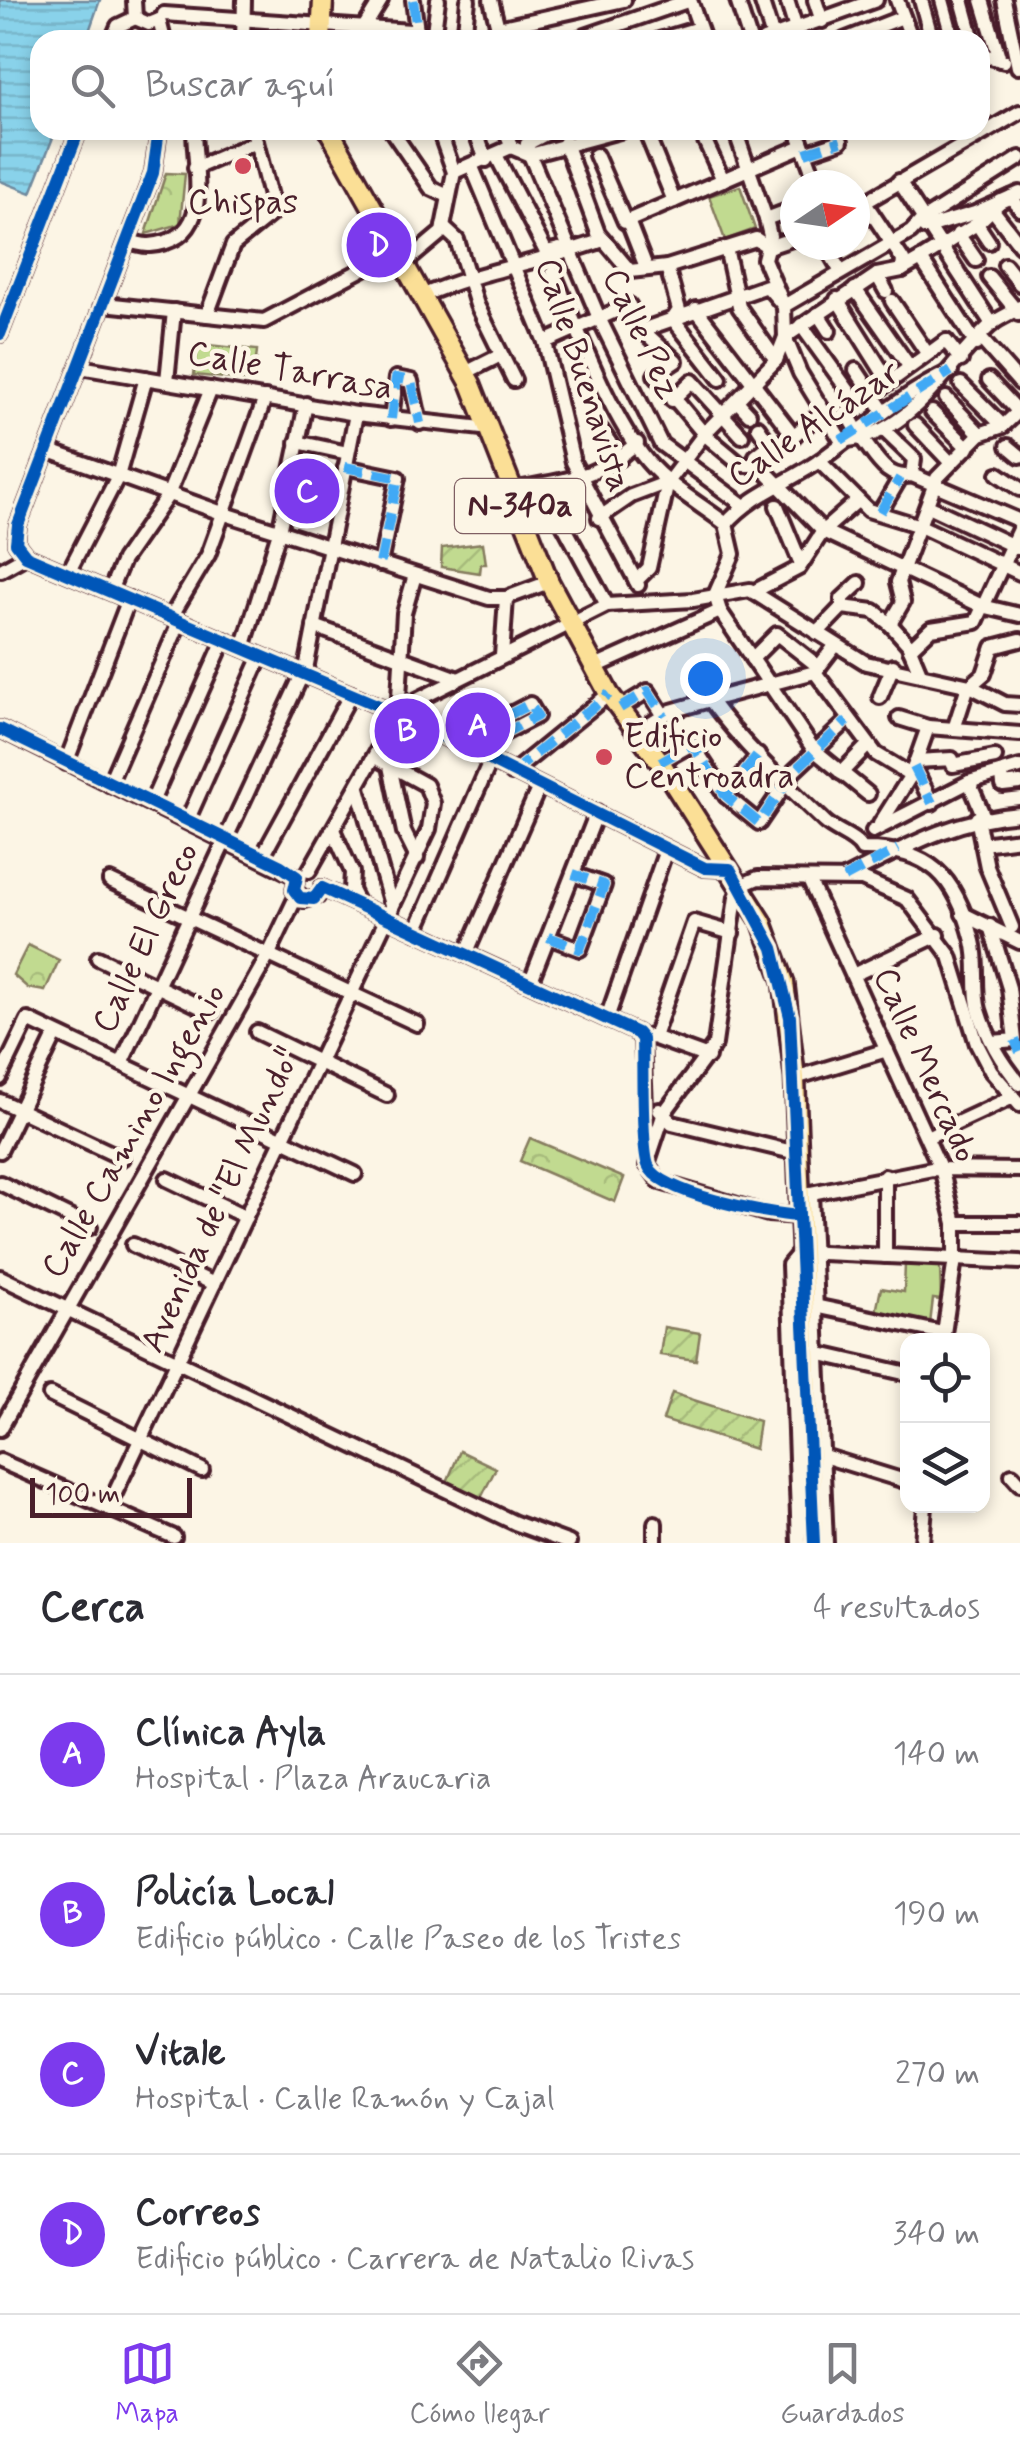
<!DOCTYPE html>
<html lang="es">
<meta charset="utf-8">
<style>
body{margin:0;font-family:Mynerve,sans-serif;background:#f2f2f3;color:#2b2b33}
.controls{position:absolute;right:30px;bottom:30px;display:grid;overflow:hidden;border-radius:20px;box-shadow:0 5px 15px #0003}
.controls button{width:90px;height:90px;display:grid;place-items:center;padding:0;border:0;border-bottom:2px solid #e1e1e2;background:#fff;color:#2b2b33;font:50px sans-serif}
.compass{position:absolute;left:780px;top:170px;width:90px;height:90px;border-radius:50%;background:#fff;box-shadow:0 5px 15px #0003;rotate:77deg}
.scale{position:absolute;left:30px;bottom:25px;width:162px;box-sizing:border-box;padding-left:10px;border:5px solid #4a1f2b;border-top:0;font-size:28px;line-height:35px;white-space:nowrap;color:#4a1f2b;-webkit-text-stroke:8px #fcf5e5;paint-order:stroke}
.you{position:absolute;left:705px;top:678px;width:35px;height:35px;margin:-25px;border:8px solid #fff;border-radius:50%;background:#1a73e8;box-shadow:0 0 0 15px #1a73e833}
.badge{display:grid;place-items:center;width:65px;height:65px;border-radius:50%;background:#7c3aed;color:#fff;font-size:32px;font-weight:700}
.pin{position:absolute;translate:-50% -50%;border:5px solid #fff;box-shadow:0 2px 10px #0006}
.list{margin:0;padding:0;list-style:none}
h2{display:flex;justify-content:space-between;align-items:center;height:130px;margin:0;padding:0 40px;font-size:42px}
h2 small{font-size:32px;font-weight:400;color:#7c7c81}
.list li{display:grid;grid-template-columns:65px 1fr auto;gap:30px;align-items:center;box-sizing:border-box;height:160px;padding:0 40px;border-top:2px solid #e1e1e2}
.list b{display:block;font-size:38px;white-space:nowrap}
.list p{margin:0;font-size:32px;white-space:nowrap;color:#7c7c81}
.list em{font-size:32px;font-style:normal;color:#7c7c81}
.icon{flex:none;width:55px;height:55px;fill:none;stroke:currentColor;stroke-width:2;stroke-linecap:round;stroke-linejoin:round}
.map{position:relative;flex:none;width:1020px;height:1543px;overflow:hidden}
.search{position:absolute;background:#fff;box-shadow:0 5px 15px #0003;left:30px;right:30px;top:30px;height:110px;display:flex;align-items:center;gap:25px;box-sizing:border-box;padding:0 35px;border-radius:30px;color:#7c7c81;font-size:38px}
.sheet{height:770px;background:#fff}
nav{display:flex;justify-content:space-around;align-items:center;box-sizing:border-box;height:140px;border-top:2px solid #e1e1e2;background:#fff;font-size:28px;color:#7c7c81}
nav a{display:grid;justify-items:center;gap:5px}
nav .on{color:#7c3aed}
.map>svg:first-child{display:block}
</style>
<div class="map">
<svg width="1020" height="1543" viewBox="0 0 1020 1543">
<defs>
<pattern id="park-crowns" width="20" height="18" patternUnits="userSpaceOnUse" patternTransform="scale(2.5)"><rect width="20" height="18" fill="#c1da90"/><path d="M2 6a3 3 0 1 1 6 0M12 15a3 3 0 1 1 6 0" fill="none" stroke="#a7bb7c"/></pattern>
<pattern id="garden-furrows" width="10" height="10" patternUnits="userSpaceOnUse" patternTransform="scale(2.5)"><rect width="10" height="10" fill="#c1da90"/><path d="M-1 1l2-2M0 10L10 0M9 11l2-2" fill="none" stroke="#a7bb7c"/></pattern>
<pattern id="water-rules" width="6" height="5" patternUnits="userSpaceOnUse" patternTransform="scale(2.5)"><rect width="6" height="5" fill="#89d2ea"/><path d="M0 2.5h6" fill="none" stroke="#78b4c9"/></pattern>
</defs>
<rect width="100%" height="100%" fill="#fcf5e5"/>
<filter id="ink" filterUnits="userSpaceOnUse"><feTurbulence type="fractalNoise" baseFrequency=".01" numOctaves="2"/><feDisplacementMap in="SourceGraphic" scale="20" xChannelSelector="R" yChannelSelector="G"/><feConvolveMatrix kernelMatrix="1 2 1 2 8 2 1 2 1" color-interpolation-filters="sRGB"/></filter>
<g filter="url(#ink)">
<g fill="#c1da90" stroke="#867c5e" stroke-width="2.5">
<path d="M740,186l15,43 -30,11 -16,-44z"/>
<path d="M198,344l59,6 -3,31 -60,-6z"/>
<path d="M905,1263l35,3 1,34 -8,-1 -3,25 -54,-12 5,-24 23,4z"/>
</g>
<g fill="url(#park-crowns)" stroke="#867c5e" stroke-width="2.5">
<path d="M166,173l19,1 -5,50 -34,10z"/>
<path d="M28,945l31,15 -14,31 -17,-3 -15,-13z"/>
<path d="M530,1138l94,40 -9,24 -95,-41z"/>
</g>
<g fill="url(#garden-furrows)" stroke="#867c5e" stroke-width="2.5">
<path d="M483,543l3,21h-5l-1,9 -39,-6 1,-19z"/>
<path d="M664,1327l36,6 -4,27 -36,-5z"/>
<path d="M672,1393l87,28 -4,28 -92,-29z"/>
<path d="M460,1451l36,17 -16,32 -33,-18z"/>
</g>
<path fill="url(#water-rules)" stroke="#708a9e" stroke-width="2.5" d="M0,0h100l-14,40h-46v90h16l-25,63 -31,-12z"/>
<g fill="none" stroke-linecap="round" stroke-linejoin="round">
<g stroke="#4a1f2b" stroke-width="20">
<g id="minor">
<path d="M134,0l1,18"/>
<path d="M413,0l4,31"/>
<path d="M491,0l10,40"/>
<path d="M690,0l14,40"/>
<path d="M737,0l13,40"/>
<path d="M761,0l12,37"/>
<path d="M787,0l9,29"/>
<path d="M815,0l7,21"/>
<path d="M897,0l15,40"/>
<path d="M921,0l11,40"/>
<path d="M942,0l11,40"/>
<path d="M962,0l11,40"/>
<path d="M982,0l18,60"/>
<path d="M1004,0l14,67"/>
<path d="M164,14l247,17"/>
<path d="M135,18l14,6 10,-4"/>
<path d="M159,20l5,20"/>
<path d="M365,26l16,-26"/>
<path d="M498,28l126,-28"/>
<path d="M112,40l6,-14 17,-8"/>
<path d="M243,40l1,-40"/>
<path d="M433,40l5,-40"/>
<path d="M464,40l4,-40"/>
<path d="M574,40l116,-40"/>
<path d="M659,40l40,-12"/>
<path d="M764,40l112,-40"/>
<path d="M844,40l59,-23"/>
<path d="M980,54l24,7"/>
<path d="M159,130l-6,43 -135,352 -2,18 10,13 372,158 307,154 25,1"/>
<path d="M391,130l40,58 17,8"/>
<path d="M475,130l11,30"/>
<path d="M506,130l5,17"/>
<path d="M623,130l-93,25 69,163 62,126 82,61"/>
<path d="M700,130l23,50"/>
<path d="M735,130l31,89 4,17 -6,23 20,47 1,31 15,36 41,67"/>
<path d="M797,130l20,55"/>
<path d="M648,137l26,64"/>
<path d="M565,143l33,90 32,38 37,-4 89,-28 12,8 27,-9"/>
<path d="M805,153l36,-12"/>
<path d="M496,155l50,97 13,-3"/>
<path d="M596,155l29,67 177,-76"/>
<path d="M472,167l73,175 28,120 65,123"/>
<path d="M195,168l61,-26"/>
<path d="M454,172l57,-25 19,8 -3,-11 26,-14"/>
<path d="M899,181l93,143"/>
<path d="M1011,197l9,12"/>
<path d="M865,203l38,57 -1,10"/>
<path d="M855,208l165,-96"/>
<path d="M992,209l28,36"/>
<path d="M766,219l29,-11"/>
<path d="M628,221l18,46"/>
<path d="M977,224l12,18"/>
<path d="M443,227l14,13 20,65 37,75"/>
<path d="M925,228l50,-15 45,-20"/>
<path d="M958,234l18,26"/>
<path d="M127,243c9,-2 14,3 23,2 64,-6 45,-66 44,-115"/>
<path d="M825,245l16,27"/>
<path d="M726,248l13,59 37,53"/>
<path d="M921,259l55,85"/>
<path d="M404,264l38,-32 12,-60 -15,-42"/>
<path d="M1005,265l15,19"/>
<path d="M667,267l12,43 -6,9 47,60"/>
<path d="M553,272c24,56 57,144 94,189 21,25 53,43 79,63"/>
<path d="M877,275l9,16"/>
<path d="M989,277l30,37"/>
<path d="M855,289l54,77"/>
<path d="M422,296c59,-26 121,-34 181,-56"/>
<path d="M837,299l52,83"/>
<path d="M892,301l35,52"/>
<path d="M104,304l160,17 133,-70"/>
<path d="M696,309l98,127"/>
<path d="M818,314l11,17"/>
<path d="M207,315l26,-70 37,-30 2,-11 -19,-74"/>
<path d="M801,325l54,75 18,-6 73,-53 15,19"/>
<path d="M645,329l122,-43 17,20 127,-74 10,-11 99,-63"/>
<path d="M0,334l79,-204"/>
<path d="M982,340l38,43"/>
<path d="M545,342l84,-37 12,24 35,32 -21,14 49,59 37,31h18l64,66 159,75 38,9"/>
<path d="M80,367l276,47 135,15"/>
<path d="M856,370l28,42"/>
<path d="M465,373l36,-18"/>
<path d="M989,380l29,31"/>
<path d="M167,381l7,-70"/>
<path d="M961,384l42,42"/>
<path d="M946,398l34,36"/>
<path d="M672,400l20,-19 50,55"/>
<path d="M737,401l12,13"/>
<path d="M932,412l36,36"/>
<path d="M391,419l5,-41 15,3 9,42"/>
<path d="M831,423l16,-10 10,17"/>
<path d="M915,425l35,37"/>
<path d="M758,427l12,18"/>
<path d="M601,430l19,28"/>
<path d="M885,431l29,28 -2,16 108,46"/>
<path d="M862,439c14,18 25,42 50,36"/>
<path d="M844,440c66,-2 105,-79 149,-117 8,-6 19,-10 27,-16"/>
<path d="M297,442l51,11"/>
<path d="M1008,446l12,10"/>
<path d="M47,450l175,63 267,85h17l43,-16"/>
<path d="M819,461l49,49 52,16 100,47"/>
<path d="M759,465l-3,-9 14,-11 18,-5 36,-29"/>
<path d="M345,467l53,11 -18,86"/>
<path d="M998,474l22,15"/>
<path d="M584,485l-33,17 56,103"/>
<path d="M514,490c55,-12 79,-9 123,-47"/>
<path d="M286,496l51,10"/>
<path d="M777,506l24,58"/>
<path d="M928,506l90,42"/>
<path d="M880,512l20,-34"/>
<path d="M599,518l32,-22 37,-14"/>
<path d="M1,570l25,-14"/>
<path d="M68,573l50,-97 28,-98"/>
<path d="M636,581l13,-13 19,-86 36,-48 72,-74 9,-23 92,-62 25,-5 19,-11 56,-35 24,-23"/>
<path d="M110,591l13,-31 45,-65 43,-106"/>
<path d="M753,592l46,-24 24,-37 34,-30"/>
<path d="M842,607v-8l17,-16"/>
<path d="M171,617l37,-62 57,-157"/>
<path d="M314,626l144,53"/>
<path d="M817,633l25,-26 32,4 16,13"/>
<path d="M243,648l36,-116 27,-128"/>
<path d="M910,649l21,-20 45,-7 44,-95"/>
<path d="M502,656l4,-58"/>
<path d="M752,659l25,-25 42,33"/>
<path d="M595,667l125,-56"/>
<path d="M815,672l61,82 35,21"/>
<path d="M921,675l-13,-31 -18,-20 13,-22 -5,-20 39,-104 43,-44 23,-8 17,-16"/>
<path d="M970,686l14,-12 9,-27 27,-7"/>
<path d="M880,697l13,-31"/>
<path d="M710,700l105,-28 20,-26"/>
<path d="M620,708l28,-17 16,25"/>
<path d="M398,714l6,-101 11,-38"/>
<path d="M899,718l29,9 92,7"/>
<path d="M955,726l13,-40"/>
<path d="M0,729l297,148"/>
<path d="M638,732l33,-21 39,-11c33,45 75,84 115,122 11,10 31,15 37,27 68,-1 94,27 111,92 6,22 0,47 6,69 8,27 23,53 41,74"/>
<path d="M454,743l76,-39 7,12 -67,35"/>
<path d="M916,761l36,-2 1,6 42,-8"/>
<path d="M660,762l32,-18 34,52 33,27 35,-52 53,-50"/>
<path d="M66,763l63,-164"/>
<path d="M390,766l14,66 13,26"/>
<path d="M914,767l18,36"/>
<path d="M512,773l97,-79"/>
<path d="M841,773l27,-28"/>
<path d="M1002,774l1,11 17,-2"/>
<path d="M969,782l15,35"/>
<path d="M109,784l71,-163"/>
<path d="M358,788l34,120"/>
<path d="M868,794l-54,-44 -94,-139 -5,-16 18,-41 -7,-30c28,-32 63,-41 96,-65 41,-30 82,-66 129,-88"/>
<path d="M726,796l32,-41"/>
<path d="M151,804l73,-164"/>
<path d="M977,818l10,49 25,60"/>
<path d="M187,821l74,-165"/>
<path d="M880,824l31,-49 17,-48"/>
<path d="M873,831l96,-49 51,-15"/>
<path d="M334,832l18,40 -1,18 7,14"/>
<path d="M982,844l38,-5"/>
<path d="M262,857l89,-163"/>
<path d="M309,871l89,-157 19,-14 190,-95 86,-5 57,-10 116,73 104,23 35,18 15,1"/>
<path d="M297,877l-3,13 11,10 13,-4 4,-8"/>
<path d="M846,877c59,-30 107,-58 174,-63"/>
<path d="M809,880l133,292 13,51v36l-12,81"/>
<path d="M110,881l307,143"/>
<path d="M322,888l315,145 5,6 5,113"/>
<path d="M963,914l57,28"/>
<path d="M990,926l19,62 6,52 -22,2"/>
<path d="M416,931l74,-169"/>
<path d="M548,937l32,12 24,-64 -31,-11"/>
<path d="M466,954l73,-167"/>
<path d="M98,958l113,54"/>
<path d="M853,975l85,-40"/>
<path d="M530,983l67,-171"/>
<path d="M607,1018l59,-168"/>
<path d="M257,1032l130,63"/>
<path d="M655,1034l39,-112 38,11"/>
<path d="M650,1036l58,21"/>
<path d="M121,1064l186,-400 49,-250"/>
<path d="M0,1078l28,-58 327,154"/>
<path d="M795,1078l92,-28"/>
<path d="M0,1101l122,57"/>
<path d="M659,1110l13,13 125,30"/>
<path d="M927,1137l86,-40"/>
<path d="M0,1151l56,-117"/>
<path d="M647,1164l17,-51 51,-69 21,-147 6,-12 16,-7 104,1 45,20 43,57 27,88 14,27 29,34"/>
<path d="M647,1164l13,18 108,32 31,2"/>
<path d="M885,1176v80"/>
<path d="M167,1179l79,38"/>
<path d="M0,1183l90,44"/>
<path d="M811,1193l15,350"/>
<path d="M806,1194l126,-25 88,1"/>
<path d="M955,1223h65"/>
<path d="M133,1245l81,39"/>
<path d="M0,1277l515,246 54,20"/>
<path d="M810,1305l133,28"/>
<path d="M812,1352l96,22"/>
<path d="M50,1395l152,75"/>
<path d="M0,1429l268,-473 29,-61"/>
<path d="M817,1454l91,28"/>
<path d="M0,1461l174,76"/>
<path d="M1012,1475l8,9"/>
<path d="M108,1508l321,-679 4,-26 -7,-18 -51,-28"/>
<path d="M655,1523v20"/>
<path d="M799,1543l-10,-278 11,-13 220,10"/>
<path d="M922,1543l3,-37"/>
</g>
</g>
<g stroke="#4a1f2b" stroke-width="25">
<g id="highway">
<path d="M321,40l2,-40"/>
<path d="M329,130l142,254 78,198 60,112 51,68 102,160 22,60 11,96 19,465"/>
</g>
</g>
<use href="#minor" stroke="#fcf5e5" stroke-width="12"/>
<use href="#highway" stroke="#fbdf96" stroke-width="18"/>
<g stroke="#3fa9f5" stroke-width="10" stroke-dasharray="20 10" stroke-linecap="butt">
<path d="M413,0l4,31"/>
<path d="M797,130h1"/>
<path d="M805,153l36,-12"/>
<path d="M391,419l5,-41 15,3 9,42"/>
<path d="M841,440l110,-69"/>
<path d="M345,467l53,11 -18,86"/>
<path d="M880,512l20,-34"/>
<path d="M620,708l28,-17 16,25"/>
<path d="M454,743l76,-39 7,12 -67,35"/>
<path d="M660,762l32,-18 34,52 33,27 35,-52 53,-50"/>
<path d="M914,767l18,36"/>
<path d="M512,773l97,-79"/>
<path d="M726,796l32,-41"/>
<path d="M844,878l54,-29"/>
<path d="M548,937l32,12 24,-64 -31,-11"/>
<path d="M1015,1040l5,12"/>
</g>
<g stroke="#fcf5e5" stroke-width="19">
<g id="cycleway">
<path d="M159,130l-6,43 -135,352 -2,18 10,13 372,158 307,154 25,1 43,79 17,69 24,526"/>
<path d="M0,334l79,-204"/>
<path d="M0,729l281,137 16,11 -3,13 6,8 14,1 8,-11 315,145 5,6c1,26 -1,107 6,126 10,29 121,49 151,51"/>
</g>
</g>
<use href="#cycleway" stroke="#0057b8" stroke-width="12"/>
</g>
</g>
<g fill="#d1495b" stroke="#fcf5e5" stroke-width="4">
<circle cx="243" cy="166" r="10"/>
<circle cx="604" cy="757" r="10"/>
</g>
<g text-anchor="middle" dominant-baseline="central" stroke-width="9" stroke-linejoin="round" paint-order="stroke">
<rect fill="#fcf5e5" stroke="#7f5f63" stroke-width="2.5" x="455" y="479" width="130" height="54" rx="8"/>
<g font-size="32" font-weight="bold" fill="#4a1f2b">
<text x="520" y="506">N-340a</text>
</g>
<g font-size="35" fill="#4a1f2b" stroke="#fcf5e5">
<text x="243" y="203">Chispas</text>
<text x="624" y="737" text-anchor="start">Edificio<tspan x="624" dy="40">Centroadra</tspan></text>
</g>
<g font-size="35" fill="#4a1f2b" stroke="#fcf5e5">
<text transform="translate(641 334) rotate(65)">Calle Pez</text>
<text transform="translate(290 371) rotate(10)">Calle Tarrasa</text>
<text transform="translate(583 375) rotate(72)">Calle Buenavista</text>
<text transform="translate(814 425) rotate(-34)">Calle Alcázar</text>
<text transform="translate(146 938) rotate(-65)">Calle El Greco</text>
<text transform="translate(925 1065) rotate(66)">Calle Mercado</text>
<text transform="translate(134 1131) rotate(-60)">Calle Camino Ingenio</text>
<text transform="translate(221 1200) rotate(-65)">Avenida de "El Mundo"</text>
</g>
</g>
</svg>
<div class="controls">
<button><svg class="icon" aria-label="locate" viewBox="0 0 24 24"><circle cx="12" cy="12" r="6"/><path d="M12 2v4M12 18v4M2 12h4M18 12h4"/></svg></button>
<button><svg class="icon" aria-label="layers" viewBox="0 0 24 24"><path d="M12 4l9 5-9 5-9-5zM3 14l9 5 9-5"/></svg></button>
</div>
<svg class="compass" viewBox="-18 -18 36 36"><path d="M0-13l5 13h-10z" fill="#e53935"/><path d="M0 13l5-13h-10z" fill="#7c7c81"/></svg>
<div class="scale">100 m</div>
<div class="you"></div>
<div class="pin badge" style="left:478px;top:725px">A</div>
<div class="pin badge" style="left:407px;top:731px">B</div>
<div class="pin badge" style="left:307px;top:491px">C</div>
<div class="pin badge" style="left:379px;top:245px">D</div>
<div class="search"><svg class="icon" aria-label="search" viewBox="0 0 24 24"><circle cx="10" cy="10" r="6"/><path d="M15 15l6 6"/></svg>Buscar aquí</div>
</div>
<section class="sheet">
<h2>Cerca<small>4 resultados</small></h2>
<ul class="list">
<li><span class="badge">A</span><div><b>Clínica Ayla</b><p>Hospital · Plaza Araucaria</p></div><em>140 m</em></li>
<li><span class="badge">B</span><div><b>Policía Local</b><p>Edificio público · Calle Paseo de los Tristes</p></div><em>190 m</em></li>
<li><span class="badge">C</span><div><b>Vitale</b><p>Hospital · Calle Ramón y Cajal</p></div><em>270 m</em></li>
<li><span class="badge">D</span><div><b>Correos</b><p>Edificio público · Carrera de Natalio Rivas</p></div><em>340 m</em></li>
</ul>
</section>
<nav>
<a class="on"><svg class="icon" aria-label="map" viewBox="0 0 24 24"><path d="M3 6l6-2 6 2 6-2v14l-6 2-6-2-6 2zM9 4v14M15 6v14"/></svg>Mapa</a>
<a><svg class="icon" aria-label="directions" viewBox="0 0 24 24"><path d="M12 3l9 9-9 9-9-9zM9 14v-3h6M13 9l2 2-2 2"/></svg>Cómo llegar</a>
<a><svg class="icon" aria-label="saved" viewBox="0 0 24 24"><path d="M7 4h10v16l-5-4-5 4z"/></svg>Guardados</a>
</nav>
